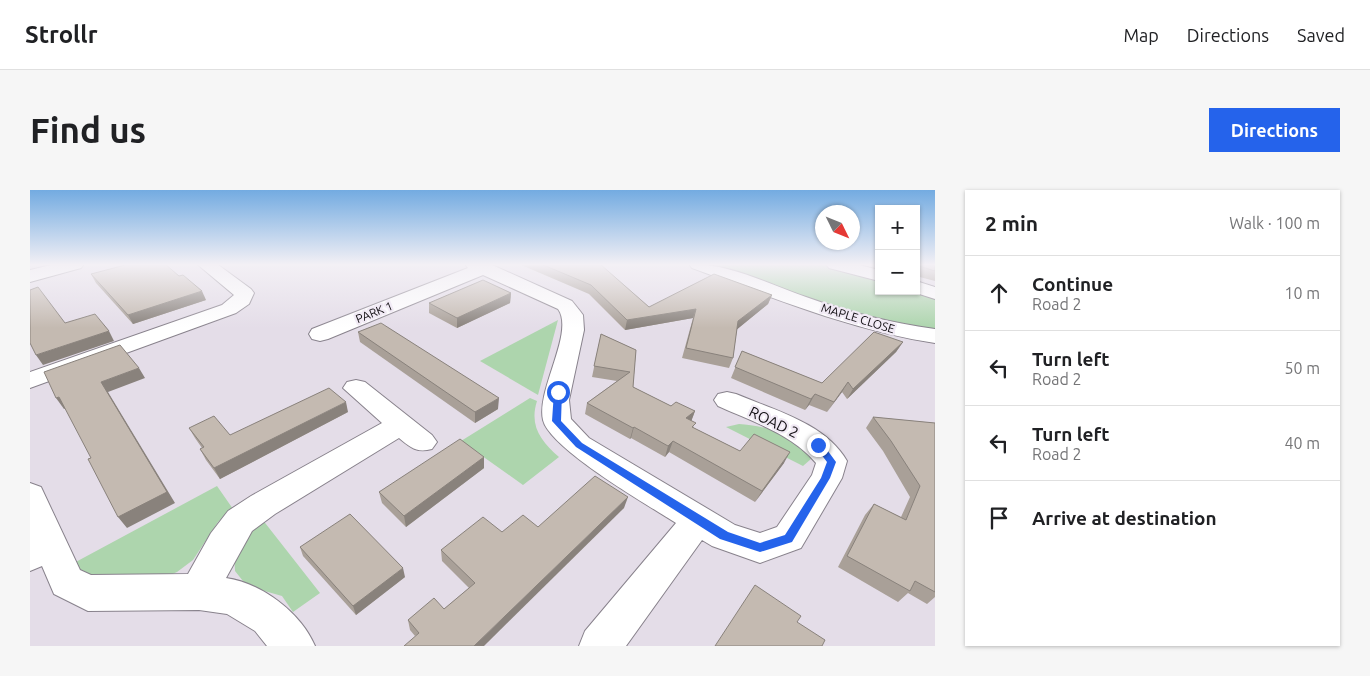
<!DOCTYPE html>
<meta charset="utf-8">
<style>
body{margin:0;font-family:Ubuntu,sans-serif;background:#f6f6f6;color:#202124}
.controls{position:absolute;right:15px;top:15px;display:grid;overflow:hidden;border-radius:0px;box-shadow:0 1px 4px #0004}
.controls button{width:45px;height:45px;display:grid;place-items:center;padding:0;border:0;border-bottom:1px solid #e0e0e0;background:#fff;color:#202124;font:25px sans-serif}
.compass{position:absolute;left:785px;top:15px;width:45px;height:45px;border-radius:50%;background:#fff;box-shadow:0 1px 4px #0004;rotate:133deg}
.stop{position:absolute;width:15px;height:15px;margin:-11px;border:4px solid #2563eb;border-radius:50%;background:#fff}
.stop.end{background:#2563eb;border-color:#fff;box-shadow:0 1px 5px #0008}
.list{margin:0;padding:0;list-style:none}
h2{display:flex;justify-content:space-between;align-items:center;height:65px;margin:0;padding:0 20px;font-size:21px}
h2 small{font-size:16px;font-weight:400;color:#757577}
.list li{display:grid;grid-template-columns:32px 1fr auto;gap:15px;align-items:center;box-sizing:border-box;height:75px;padding:0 20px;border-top:1px solid #e0e0e0}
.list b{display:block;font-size:19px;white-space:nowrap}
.list p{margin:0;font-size:16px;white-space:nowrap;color:#757577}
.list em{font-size:16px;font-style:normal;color:#757577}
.icon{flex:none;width:28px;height:28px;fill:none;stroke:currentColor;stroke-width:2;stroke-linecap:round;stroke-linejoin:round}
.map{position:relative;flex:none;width:905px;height:456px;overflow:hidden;border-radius:0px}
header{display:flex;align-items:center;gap:30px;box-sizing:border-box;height:70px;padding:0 25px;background:#fff;border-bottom:1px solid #e0e0e0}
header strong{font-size:24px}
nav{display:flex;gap:28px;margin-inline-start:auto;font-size:18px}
.intro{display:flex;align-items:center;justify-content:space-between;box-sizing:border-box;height:120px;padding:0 30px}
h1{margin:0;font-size:35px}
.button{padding:12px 22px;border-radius:0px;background:#2563eb;color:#fff;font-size:18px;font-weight:700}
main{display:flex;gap:30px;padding:0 30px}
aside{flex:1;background:#fff;border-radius:0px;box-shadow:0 1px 4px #0004}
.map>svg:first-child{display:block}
</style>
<header>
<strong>Strollr</strong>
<nav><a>Map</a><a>Directions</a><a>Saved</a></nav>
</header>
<div class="intro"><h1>Find us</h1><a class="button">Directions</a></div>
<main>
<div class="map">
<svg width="905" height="456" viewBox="0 0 905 456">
<rect width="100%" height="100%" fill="#e4dde8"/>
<g fill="#add5ad">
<path d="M681,74h109l59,18v9h31l25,8v32l-83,-17z"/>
<path d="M528,130l-20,75 -58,-34z"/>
<path d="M500,208l7,3c-8,25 4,40 22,56l-36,28 -62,-44z"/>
<path d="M709,234c23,1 63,11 72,35l-8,7 -77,-39z"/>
<path d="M187,296l16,23 -15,13 -25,38 -16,12 -16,7 -83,-4 -6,-11z"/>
<path d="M232,329l58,74 -27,19 -11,-16 -35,-10 -12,-15 -1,-19 11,-19z"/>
</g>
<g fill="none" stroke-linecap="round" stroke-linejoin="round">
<g stroke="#88828c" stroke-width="2">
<g id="minor">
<path d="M25,74h29l-3,4 -51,14v-12z"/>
<path d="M167,74h20l34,25 3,4 -5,11 -13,9 -206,75v-16l192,-67 12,-10z"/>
<path d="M435,74h25l82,37 8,10 3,4 1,15 -15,70 2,19 18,19 146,87 25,8 17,-6 35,-52 4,-12c-24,-29 -65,-42 -98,-57l-4,-6 4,-6 9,-2 9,2c38,16 89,29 111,67l-5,17 -41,70 -41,15 -48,-17 -10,-6 -76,106h-47l6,-15 91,-108c-28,-18 -126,-74 -133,-103 -7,-30 32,-88 15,-111l-75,-34 -155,64 -8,2 -8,-2 -3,-5 3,-5 156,-61z"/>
<path d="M659,74c40,-1 79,20 117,33 42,15 84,26 129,32v14c-85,-13 -163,-46 -243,-75z"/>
<path d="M796,74h29l24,6v11l-50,-13z"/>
<path d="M886,91l19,6v12l-25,-8h6z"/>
<path d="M326,190l9,2 67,53 5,7 -5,7c-15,4 -21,-1 -33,-11l-124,76 -23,17 -26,47c36,5 75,35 89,68h-48l-12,-15 -28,-17 -28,-4 -111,1 -34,-17 -12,-28 -12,5v-88l11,4 39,83 11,5 97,-1 23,-41 17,-22 23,-15 131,-73 -39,-35 4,-6z"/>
</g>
</g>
<use href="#minor" fill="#fff" fill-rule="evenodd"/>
</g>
<g fill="#a9a098">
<path d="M489,74h81l49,43 123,-12 -4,9 -31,25 -4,29 -4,10 -47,-10 11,-40 -68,12 -36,-36z"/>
<path d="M886,74h19v17l-19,-5z"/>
<path d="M61,84l115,26 -73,24 -37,-41z"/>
<path d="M481,103l-1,10 -53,25 -28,-15v-10z"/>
<path d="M328,142l140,77 -23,14 -115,-81z"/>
<path d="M571,144l35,16 -3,37 38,19 24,5 -4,10 3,7 46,23 44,12 -29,39 -86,-50 -4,5 -34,-19 -1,1 -45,-25 2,-11 30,-22 -25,-4z"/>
<path d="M873,152l-7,10 -49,47 -5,-7 -15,20 -18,-7 -4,5 -74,-32 11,-27 80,32z"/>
<path d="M318,222l-128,67 -14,-19 -6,-11 2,-1 -7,-10 -6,-10 41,7z"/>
<path d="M843,227l62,6v174l-8,7 -19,-11 -10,9 -60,-35 27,-52 9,-11 27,13 9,-20 -27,-46 -17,-23z"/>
<path d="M454,267v11l-78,59 -24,-24 -3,-11z"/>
<path d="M594,318l-209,128 -5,-6 -2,-10 36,-11 25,-21 -27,-27 -1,-11 61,-18 36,-5z"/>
<path d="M270,357l105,30 -49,38 -53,-59z"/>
</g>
<g fill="#89827c">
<path d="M172,101l4,9 -73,24 -5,-9z"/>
<path d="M481,103l-1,10 -53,25v-10z"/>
<path d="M742,105l-4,9 -33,27 3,-10z"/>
<path d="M666,119l-3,9 -68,12 2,-10z"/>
<path d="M79,141l5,10 -71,24 -7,-10z"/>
<path d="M873,152l-7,10 -49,47 6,-10z"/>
<path d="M109,178l6,10 -37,14 67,111 -48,25 -9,-11 -17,-135z"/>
<path d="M818,192l-6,10 -15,20z"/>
<path d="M785,204l-6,11 -4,5 6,-11z"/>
<path d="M29,207l8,11 -3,1 -8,-11z"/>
<path d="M469,208l-1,11 -23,14v-11z"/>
<path d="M316,212l2,10 -128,67 -6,-11z"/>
<path d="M665,221l-4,11 -5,-4z"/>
<path d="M604,237l-3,11 -1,1 3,-11z"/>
<path d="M643,251l-4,11 -4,5 3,-11z"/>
<path d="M760,262l-6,11 -29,39 7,-11z"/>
<path d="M454,267v11l-78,59 -2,-11z"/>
<path d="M598,307l-4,11 -140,138h-10z"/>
<path d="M373,378l2,9 -49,38 -3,-9z"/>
</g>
<g fill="#c4bab1" stroke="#89827c">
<path d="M99,74h36l14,12 4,-1 19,16 -74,24 -37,-41z"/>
<path d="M511,74h59l49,43 65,-33 58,21 -34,26 -5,37 -47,-10 10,-39 -69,11 -36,-35z"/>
<path d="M886,74h19v7l-19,-6z"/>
<path d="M453,90l28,13 -54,25 -28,-15z"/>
<path d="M8,97l27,36 30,-9 14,17 -73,24 -6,-12v-53z"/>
<path d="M351,133l118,75 -24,14 -117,-80z"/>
<path d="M844,142l29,10 -50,47 -5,-7 -14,20 -19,-8 -4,5 -76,-32 7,-16 80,32z"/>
<path d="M571,144l35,16 -3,37 38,19 5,-4 19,9 -9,7 10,5 -4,4 48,24 14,-17 36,18 -28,39 -89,-50 -5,5 -34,-19 -1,1 -46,-25 43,-31 -36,-6z"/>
<path d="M90,155l19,23 -38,14 66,110 -49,25 -30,-58 3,-1 -32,-61 -3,1 -12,-26z"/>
<path d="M299,198l17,14 -132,66 -14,-19 4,-2 -15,-19 25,-12 16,19z"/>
<path d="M843,227l62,6v169l-20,-11 -5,10 -63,-35 27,-52 32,16 14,-34 -29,-45z"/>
<path d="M430,249l24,18 -80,59 -25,-24z"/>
<path d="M565,286l33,21 -154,149h-70l15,-13 -11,-13 26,-22 10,11 31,-26 -34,-33 42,-33 19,15 21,-17 15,12z"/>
<path d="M320,324l53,54 -50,38 -53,-59z"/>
<path d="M725,395l46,31 -4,6 28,18 -3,6h-107z"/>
</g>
<linearGradient id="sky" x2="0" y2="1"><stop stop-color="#73abe1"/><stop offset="0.54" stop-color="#f3f0f5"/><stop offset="1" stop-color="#f3f0f5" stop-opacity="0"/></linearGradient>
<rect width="905" height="138" fill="url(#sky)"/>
<path fill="#2563eb" d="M528,200l4,2 -1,29 21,22 146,89 32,11 25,-8 36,-57 6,-16 -13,-17 1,-2h7l14,19 -6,16 -38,64 -32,10 -40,-13 -144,-92 -24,-26 2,-29z"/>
<g text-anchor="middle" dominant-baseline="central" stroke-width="4.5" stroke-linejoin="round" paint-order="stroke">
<g font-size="12" fill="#100d11" stroke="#f1eaf5">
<text transform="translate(344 122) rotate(-22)">PARK 1</text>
<text transform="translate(828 128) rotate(17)">MAPLE CLOSE</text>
</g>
<g font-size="15" fill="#100d11" stroke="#f1eaf5">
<text transform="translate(744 232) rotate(26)">ROAD 2</text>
</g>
</g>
</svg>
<div class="controls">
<button>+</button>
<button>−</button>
</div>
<svg class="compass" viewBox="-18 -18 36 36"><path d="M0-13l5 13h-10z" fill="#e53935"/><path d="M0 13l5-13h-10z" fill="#757577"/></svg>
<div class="stop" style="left:528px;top:202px"></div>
<div class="stop end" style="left:788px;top:255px"></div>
</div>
<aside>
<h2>2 min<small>Walk · 100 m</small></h2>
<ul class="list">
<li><svg class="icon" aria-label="ahead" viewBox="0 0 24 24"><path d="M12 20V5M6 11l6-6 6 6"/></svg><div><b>Continue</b><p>Road 2</p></div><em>10 m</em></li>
<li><svg class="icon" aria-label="left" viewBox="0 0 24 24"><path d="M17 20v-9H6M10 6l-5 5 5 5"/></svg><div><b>Turn left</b><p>Road 2</p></div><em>50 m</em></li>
<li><svg class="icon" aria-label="left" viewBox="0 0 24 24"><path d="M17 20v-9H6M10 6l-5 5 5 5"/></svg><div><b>Turn left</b><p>Road 2</p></div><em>40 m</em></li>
<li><svg class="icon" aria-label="arrive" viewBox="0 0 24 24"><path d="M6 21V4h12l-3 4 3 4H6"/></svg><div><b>Arrive at destination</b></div></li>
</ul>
</aside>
</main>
